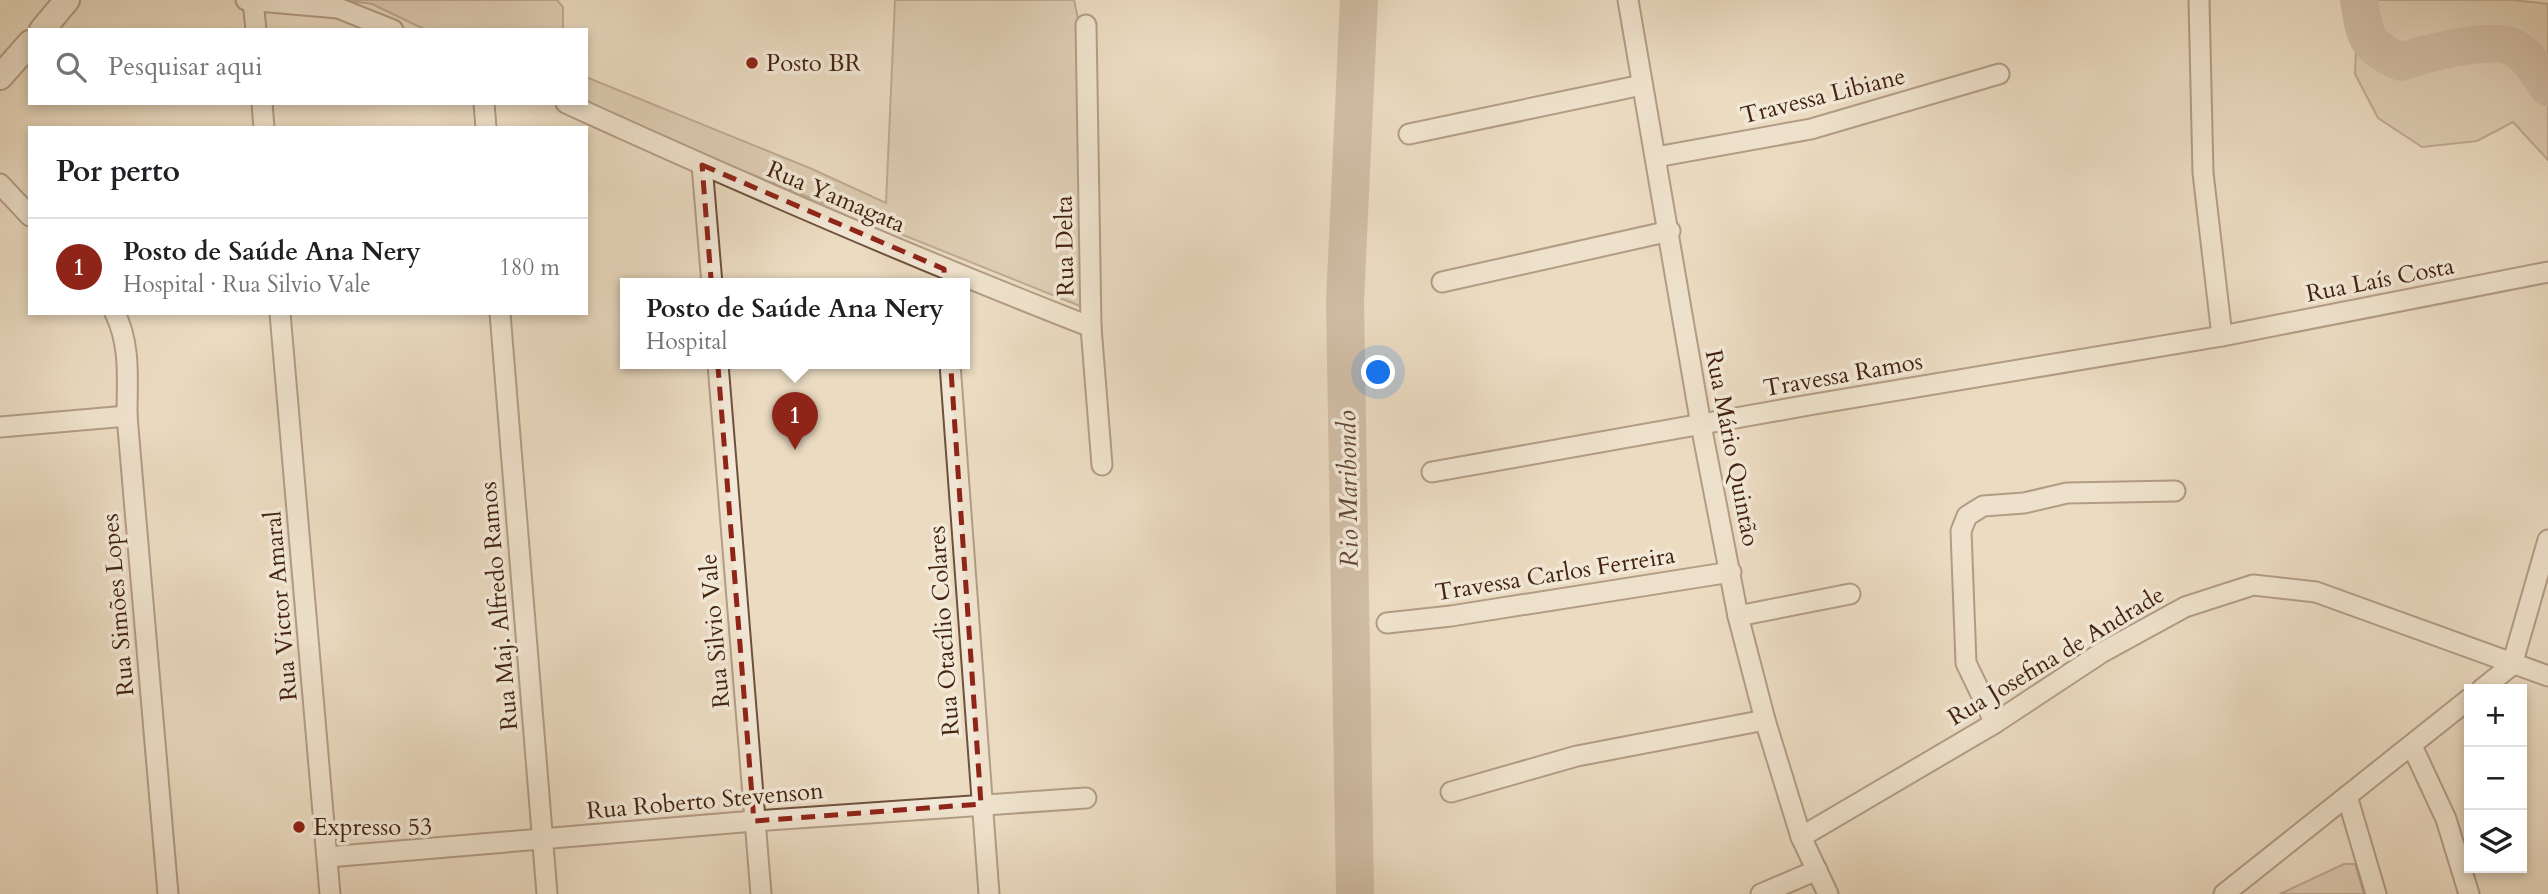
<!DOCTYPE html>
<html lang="pt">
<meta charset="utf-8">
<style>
body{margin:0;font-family:Cardo,serif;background:#f2f2f2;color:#202124}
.controls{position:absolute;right:21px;bottom:21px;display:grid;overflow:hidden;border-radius:0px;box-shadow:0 4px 10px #0003}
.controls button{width:63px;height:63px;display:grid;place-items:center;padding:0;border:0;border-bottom:2px solid #e0e0e0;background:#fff;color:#202124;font:35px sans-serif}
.you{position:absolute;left:1379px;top:373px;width:24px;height:24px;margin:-18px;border:5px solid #fff;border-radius:50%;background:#1a73e8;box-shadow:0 0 0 10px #1a73e833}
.badge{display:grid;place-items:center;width:46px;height:46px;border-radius:50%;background:#8f2418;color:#fff;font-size:23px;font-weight:700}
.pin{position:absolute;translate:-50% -58px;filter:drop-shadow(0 2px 4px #0008)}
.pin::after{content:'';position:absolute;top:37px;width:24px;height:21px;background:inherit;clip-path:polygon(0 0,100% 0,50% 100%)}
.popup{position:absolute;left:620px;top:278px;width:350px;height:91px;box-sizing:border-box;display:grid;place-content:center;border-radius:0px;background:#fff;filter:drop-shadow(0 2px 5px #0005);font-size:23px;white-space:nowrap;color:#757577}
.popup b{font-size:26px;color:#202124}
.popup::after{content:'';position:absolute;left:50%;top:100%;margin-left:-14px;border:14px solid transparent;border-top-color:#fff}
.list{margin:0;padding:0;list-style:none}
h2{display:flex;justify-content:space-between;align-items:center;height:91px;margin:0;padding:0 28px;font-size:30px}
h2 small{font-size:23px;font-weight:400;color:#757577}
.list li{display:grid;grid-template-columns:46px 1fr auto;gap:21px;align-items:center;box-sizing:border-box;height:98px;padding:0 28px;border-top:2px solid #e0e0e0}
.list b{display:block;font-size:26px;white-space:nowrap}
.list p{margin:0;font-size:23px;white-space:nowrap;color:#757577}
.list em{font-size:23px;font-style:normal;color:#757577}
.icon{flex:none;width:38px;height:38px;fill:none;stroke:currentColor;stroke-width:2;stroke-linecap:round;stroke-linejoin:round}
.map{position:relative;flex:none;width:2548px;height:894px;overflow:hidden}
.search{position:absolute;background:#fff;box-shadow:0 4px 10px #0003;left:28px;top:28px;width:560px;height:77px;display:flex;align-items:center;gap:18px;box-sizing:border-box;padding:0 24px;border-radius:0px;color:#757577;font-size:26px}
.panel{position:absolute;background:#fff;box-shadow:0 4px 10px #0003;left:28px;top:126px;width:560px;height:189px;border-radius:0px}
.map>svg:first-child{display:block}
</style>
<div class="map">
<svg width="2548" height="894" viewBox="0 0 2548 894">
<rect width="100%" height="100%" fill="#ebdbc1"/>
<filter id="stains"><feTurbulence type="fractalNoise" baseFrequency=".00286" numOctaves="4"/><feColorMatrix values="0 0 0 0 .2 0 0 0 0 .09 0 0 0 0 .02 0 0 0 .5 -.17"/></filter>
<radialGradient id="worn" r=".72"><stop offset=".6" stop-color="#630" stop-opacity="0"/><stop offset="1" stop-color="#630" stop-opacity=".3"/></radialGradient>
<g fill="#cfbca3" stroke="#8a705a" stroke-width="2">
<path d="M343,0h214l6,7v23h-137l-54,-26z"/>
<path d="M895,0h179l9,42 -3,264 -406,-163 -88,-40v-26l226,92 74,34z"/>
<path d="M2358,0h155l35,4v156l-35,-38 -36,19 -55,6 -44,-29 -23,-44z"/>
<path d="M2344,864h11l9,30h-84z"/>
</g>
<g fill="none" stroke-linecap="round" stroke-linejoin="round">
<g stroke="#b29c85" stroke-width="38">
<path d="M2359,0c6,37 6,46 42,62 23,-8 90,-26 111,-15 16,7 26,26 36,40"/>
<path d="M1355,894l-10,-593 14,-301"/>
</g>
<g stroke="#6e513c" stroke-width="23">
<g id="minor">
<path d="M246,0l92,8 55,22"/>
<path d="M1628,0l73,425 37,191 27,104 36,117 27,57"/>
<path d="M2199,0l4,173 19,163"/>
<path d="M253,1l3,29"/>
<path d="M1086,25l5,302 11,138"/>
<path d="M262,103l2,25"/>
<path d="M484,103l2,25"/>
<path d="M566,103c173,79 348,155 525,224"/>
<path d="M1409,134l233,-49"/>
<path d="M1656,157l155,-28 188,-55"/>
<path d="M702,165l10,119"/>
<path d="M0,184l30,32"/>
<path d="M1442,282l228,-51"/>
<path d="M115,313c16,33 12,67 12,103l41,478"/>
<path d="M280,313l50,581"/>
<path d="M500,313l47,581"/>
<path d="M718,364l43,530"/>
<path d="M950,364l39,530"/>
<path d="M0,427l127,-11"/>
<path d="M1432,472l377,-67 413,-69 326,-64"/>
<path d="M1738,616l112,-22"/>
<path d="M1387,623l64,-7 280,-44"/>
<path d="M2482,689l30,-24 36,-125"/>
<path d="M1995,723l-29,-60 -5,-132 6,-15 16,-10 41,-3 43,-10 108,-2"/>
<path d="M2412,746l34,73 23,75"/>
<path d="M1451,792l126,-36 188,-36"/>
<path d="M2347,796l29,98"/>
<path d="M1801,837l194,-114 106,-70 84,-46 68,-22 63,7 232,84"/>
<path d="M328,857l426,-36 332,-23"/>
<path d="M1761,894l56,-24"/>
<path d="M2224,894l245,-195"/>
</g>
</g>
<g stroke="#6e513c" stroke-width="28">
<g id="tertiary">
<path d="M42,30l25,-30"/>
<path d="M0,77l30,-34"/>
</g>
</g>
<use href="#minor" stroke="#f2e8d7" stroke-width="19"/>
<use href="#tertiary" stroke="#f2e8d7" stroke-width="24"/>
</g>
<path d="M0 0H2548V894H0ZM702,165l242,104 37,535 -227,17z" fill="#ebdbc1" fill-opacity=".55" fill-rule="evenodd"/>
<path fill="none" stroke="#8f2418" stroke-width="5" stroke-dasharray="14 9" stroke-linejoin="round" d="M702,165l242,104 37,535 -227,17z"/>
<g fill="#8f2418" stroke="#f2e8d7" stroke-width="2.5">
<circle cx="752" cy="63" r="7"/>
<circle cx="299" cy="827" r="7"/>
</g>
<g text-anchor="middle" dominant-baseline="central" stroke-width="7" stroke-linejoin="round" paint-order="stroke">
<g font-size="24" fill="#442310" stroke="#f2e8d7" text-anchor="start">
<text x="766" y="63">Posto BR</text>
<text x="313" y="827">Expresso 53</text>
</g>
<g font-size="24" fill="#442310" stroke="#f2e8d7">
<text transform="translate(1823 96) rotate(-14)">Travessa Libiane</text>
<text transform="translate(836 197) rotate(23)">Rua Yamagata</text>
<text transform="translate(1065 246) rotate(-91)">Rua Delta</text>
<text transform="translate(2380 280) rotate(-11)">Rua Laís Costa</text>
<text transform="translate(1843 375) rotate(-10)">Travessa Ramos</text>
<text transform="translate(1732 448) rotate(79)">Rua Mário Quintão</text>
<text transform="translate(1555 574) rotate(-9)">Travessa Carlos Ferreira</text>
<text transform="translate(118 605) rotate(-95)">Rua Simões Lopes</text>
<text transform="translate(281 606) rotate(-95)">Rua Victor Amaral</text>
<text transform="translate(499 606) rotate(-95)">Rua Maj. Alfredo Ramos</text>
<text transform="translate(715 631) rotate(-95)">Rua Silvio Vale</text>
<text transform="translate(944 631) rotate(-94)">Rua Otacílio Colares</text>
<text transform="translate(2056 656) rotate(-31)">Rua Josefina de Andrade</text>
<text transform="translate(705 801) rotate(-5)">Rua Roberto Stevenson</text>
</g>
<g font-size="26" font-style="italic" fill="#654733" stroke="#f2e8d7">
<text transform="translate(1348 489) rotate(-91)">Rio Maribondo</text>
</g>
</g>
<rect width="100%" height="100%" filter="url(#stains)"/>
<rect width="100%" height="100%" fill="url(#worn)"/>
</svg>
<div class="controls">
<button>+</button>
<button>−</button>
<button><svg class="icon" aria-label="layers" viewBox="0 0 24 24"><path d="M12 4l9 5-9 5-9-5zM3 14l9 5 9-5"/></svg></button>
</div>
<div class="you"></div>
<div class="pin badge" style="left:795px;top:450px">1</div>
<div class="popup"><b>Posto de Saúde Ana Nery</b>Hospital</div>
<div class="search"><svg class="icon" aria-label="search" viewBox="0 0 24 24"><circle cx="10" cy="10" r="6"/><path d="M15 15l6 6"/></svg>Pesquisar aqui</div>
<section class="panel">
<h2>Por perto<small></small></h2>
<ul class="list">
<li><span class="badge">1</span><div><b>Posto de Saúde Ana Nery</b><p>Hospital · Rua Silvio Vale</p></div><em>180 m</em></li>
</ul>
</section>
</div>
